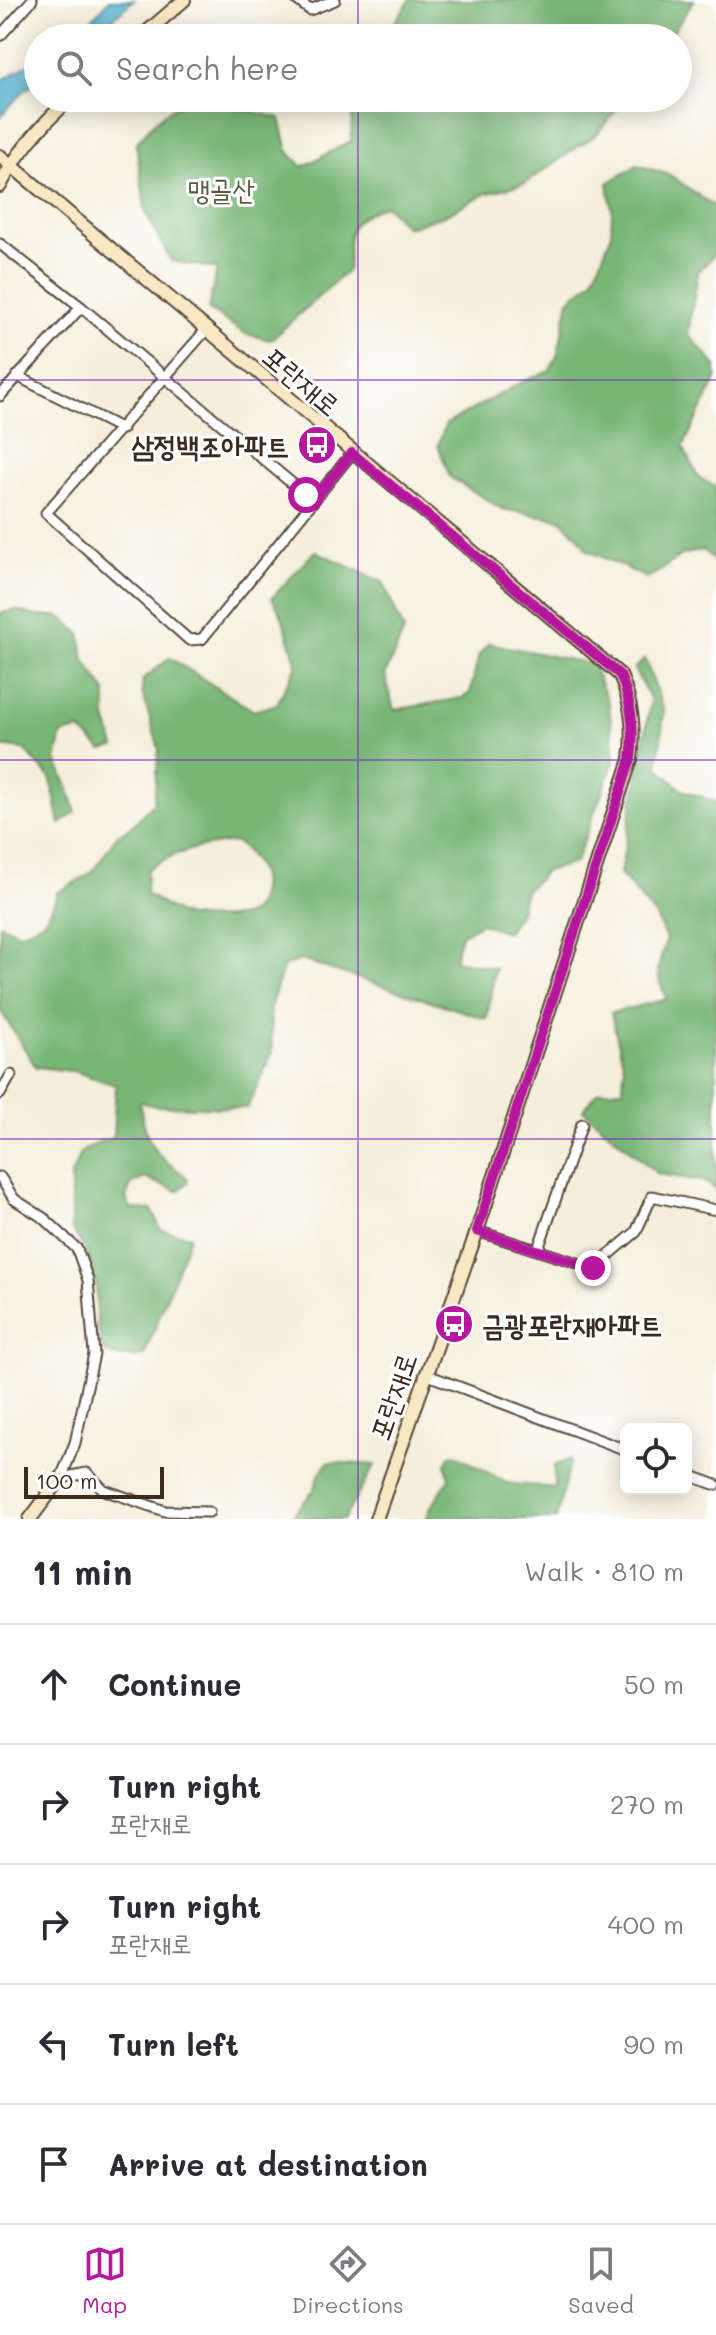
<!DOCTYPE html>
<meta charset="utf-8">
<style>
body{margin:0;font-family:Mali,"Poor Story",sans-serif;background:#f7f7f7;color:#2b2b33}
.controls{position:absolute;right:24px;bottom:24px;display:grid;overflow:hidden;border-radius:12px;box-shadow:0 4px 20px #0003}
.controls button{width:72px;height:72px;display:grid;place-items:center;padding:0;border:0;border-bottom:2px solid #e1e1e2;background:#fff;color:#2b2b33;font:40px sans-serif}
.scale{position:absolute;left:24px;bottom:20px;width:140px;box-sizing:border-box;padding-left:8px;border:4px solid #3b2a1e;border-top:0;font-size:22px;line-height:28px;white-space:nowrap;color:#3b2a1e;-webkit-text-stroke:6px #fff;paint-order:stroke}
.stop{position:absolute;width:24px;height:24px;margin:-18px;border:6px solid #b5179e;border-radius:50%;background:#fff}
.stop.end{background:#b5179e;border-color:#fff;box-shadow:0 2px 8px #0008}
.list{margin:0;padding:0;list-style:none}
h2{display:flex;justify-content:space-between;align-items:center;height:104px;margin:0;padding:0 32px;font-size:34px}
h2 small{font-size:26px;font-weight:400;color:#7c7c81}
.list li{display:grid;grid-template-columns:52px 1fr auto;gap:24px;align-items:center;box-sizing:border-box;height:120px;padding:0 32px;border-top:2px solid #e1e1e2}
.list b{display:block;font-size:30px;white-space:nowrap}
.list p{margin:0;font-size:26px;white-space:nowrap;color:#7c7c81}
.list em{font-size:26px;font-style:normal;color:#7c7c81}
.icon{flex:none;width:44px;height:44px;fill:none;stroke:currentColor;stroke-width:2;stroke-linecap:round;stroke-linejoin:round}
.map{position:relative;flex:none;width:716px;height:1519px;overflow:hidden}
.search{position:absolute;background:#fff;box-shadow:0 4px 20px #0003;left:24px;right:24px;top:24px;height:88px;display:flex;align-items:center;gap:20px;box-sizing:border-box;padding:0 28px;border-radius:44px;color:#7c7c81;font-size:30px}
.sheet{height:704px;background:#fff}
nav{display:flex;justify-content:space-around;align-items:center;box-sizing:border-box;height:112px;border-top:2px solid #e1e1e2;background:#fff;font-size:22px;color:#7c7c81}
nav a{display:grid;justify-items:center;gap:4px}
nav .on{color:#b5179e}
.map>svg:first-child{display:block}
</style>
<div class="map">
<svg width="716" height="1519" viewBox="0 0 716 1519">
<rect width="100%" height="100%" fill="#fff"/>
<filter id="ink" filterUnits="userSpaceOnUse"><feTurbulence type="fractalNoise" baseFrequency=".0125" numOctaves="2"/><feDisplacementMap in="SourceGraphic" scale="16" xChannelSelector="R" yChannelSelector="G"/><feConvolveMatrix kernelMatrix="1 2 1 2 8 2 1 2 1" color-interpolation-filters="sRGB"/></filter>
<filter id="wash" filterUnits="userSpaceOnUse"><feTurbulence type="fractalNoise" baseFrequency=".006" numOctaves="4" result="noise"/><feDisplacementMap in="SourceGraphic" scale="32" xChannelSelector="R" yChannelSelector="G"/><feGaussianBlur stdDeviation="1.8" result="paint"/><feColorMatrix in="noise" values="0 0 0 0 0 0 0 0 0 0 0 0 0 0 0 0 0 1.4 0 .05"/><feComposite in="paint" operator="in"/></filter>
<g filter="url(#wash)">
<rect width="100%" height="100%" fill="#f4eeda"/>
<g fill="#78b676" stroke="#5a704a" stroke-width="2" fill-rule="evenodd">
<path d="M410,0h284l-25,38h-285z"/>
<path d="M353,98h273l-29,36 -72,49 -40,11 -45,23 -33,10 -22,-22c-41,17 -35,23 -37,65l-77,70 -25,-6 -38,-25 9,-40 -46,-8 -25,-47 -10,-70c12,-16 28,-35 49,-41 17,-4 76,10 95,15l8,33 15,16 48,-26z"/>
<path d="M637,165l33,10 46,33v45l-18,19 -10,62 28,32v14l-33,67 15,30 18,10v75l-13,-12 -22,5 -18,14 -16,9 -60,-28 -9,-14 -18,-17 -58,-10 -52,-32 -12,-32 8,-21 76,-42 27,-11 9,-17 11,-54 24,-20 18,-44 1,-26 -4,-27z"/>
<path d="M315,551l68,31 21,49 -19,44 9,35 68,-12 8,-5 9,-38 10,-12 103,21 17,40 6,55 -40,104 -29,8 -21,20 -6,23 -12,18 -26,-9 -20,12 -7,25 41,8 -8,51 -186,-59 -17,6 -14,41 2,47 -25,54 -92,-2 -15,-4c0,10 3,16 5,26 6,25 22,35 42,49l1,5 -10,9 -33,-13 -13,5 -6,15 5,11 21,1 9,20 29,6 -46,120c-16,2 -26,2 -41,-5l-6,-27 -1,-43 -10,-30 -15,-23v-52l9,-23 19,-11 14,-4 3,-53 -43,-14 -37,-4 -36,-57v-86l19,9c24,-8 31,-15 38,-40l35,-21 24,-35 19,-14 19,-21 5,-53 -17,-57 1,-13 27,-21 84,53 23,-7 20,-39 -15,-49 -10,-18zM235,842c10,6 23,22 26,35 2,8 -2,29 -9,35 -11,8 -48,7 -62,5 -16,-2 -30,-16 -44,-23l1,-24c28,-20 55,-24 88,-28z"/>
<path d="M16,610l20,6h23l21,17 4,26 22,33v26l9,29 -13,3 -22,-20 -18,4 -6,26 11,24 9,28 -16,12 -9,-45 -27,-30 -24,-3v-133z"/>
<path d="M645,659l19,52 -6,56 24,23 34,12v387l-13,-8 -45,-7 -75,-64 16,-19 24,-2 1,-22 -13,-54 56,-14 -7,-16 -2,-14 8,-30 -10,-23 -36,-42 31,-174 -17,-31z"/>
<path d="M455,1454l52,29 47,5v-22l17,-7 -15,60h-129l2,-9 20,-31 -3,-15 4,-8z"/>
<path d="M328,1462l47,3 -31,54h-54l24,-29 6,-17z"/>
</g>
<g fill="#4aaac9" stroke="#426a74" stroke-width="2">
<path d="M109,0h25l-43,38h-21l14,-10z"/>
<path d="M38,59v22l-14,10 -24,26v-36z"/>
</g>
</g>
<g filter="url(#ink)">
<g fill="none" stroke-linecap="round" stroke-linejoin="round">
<g stroke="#57473a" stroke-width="13">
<g id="street">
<path d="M297,0l13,10 25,-10"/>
<path d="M0,36l32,-36"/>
<path d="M0,244l81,63 232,194"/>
<path d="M206,330l-160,183 143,127 13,-1 150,-186"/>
<path d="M17,376l105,53"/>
<path d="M0,396l81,-89"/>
<path d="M0,1094l11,-19"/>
<path d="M0,1177l14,22 31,20 32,30 11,31 6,74 -19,89 -14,35"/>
<path d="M477,1231l116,37 43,-36 16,-36 64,14"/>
<path d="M538,1249l44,-125"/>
<path d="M425,1374l201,76"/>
<path d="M686,1474l30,11"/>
<path d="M61,1478l26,-5 17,17 61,21 44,1"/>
</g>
</g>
<g stroke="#57473a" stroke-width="16">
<g id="secondary">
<path d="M140,38l44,-38"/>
<path d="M0,156l620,519c12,29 15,53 11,84l-154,472 -101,288"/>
<path d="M0,186c17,-34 43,-63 71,-88"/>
<path d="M30,1519l31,-41"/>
</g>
</g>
<use href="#street" stroke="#fff" stroke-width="9"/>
<use href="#secondary" stroke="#f8e8c3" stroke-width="12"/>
</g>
</g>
<g fill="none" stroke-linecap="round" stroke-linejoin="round" filter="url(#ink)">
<path stroke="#b5179e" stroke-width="10" d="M306,495l7,6 39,-48 268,222c12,29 15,53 11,84l-154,472 116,37"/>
</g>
<path fill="none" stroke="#7b2cbf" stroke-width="2" stroke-opacity="0.55" d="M358,0v38M358,98v1421M0,380h716M0,760h716M0,1139h716"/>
<defs>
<g id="bus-disc" transform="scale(2)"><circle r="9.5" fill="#b5179e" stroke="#fff"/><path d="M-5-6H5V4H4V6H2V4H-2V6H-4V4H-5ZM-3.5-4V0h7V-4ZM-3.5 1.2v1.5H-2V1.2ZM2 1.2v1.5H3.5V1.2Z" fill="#fff"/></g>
</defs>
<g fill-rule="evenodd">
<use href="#bus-disc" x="317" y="445"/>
<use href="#bus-disc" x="454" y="1324"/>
</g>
<g text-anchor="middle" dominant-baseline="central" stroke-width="6" stroke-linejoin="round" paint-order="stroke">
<g font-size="28" fill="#565d3e" stroke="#fff">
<text x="221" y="189">맹골산</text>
</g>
<g font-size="28" fill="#3b2a1e" stroke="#fff">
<text transform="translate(302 380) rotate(40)">포란재로</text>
<text transform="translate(392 1396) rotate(-71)">포란재로</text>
</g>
<g font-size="28" font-weight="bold" fill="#3b2a1e" stroke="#fff" text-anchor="end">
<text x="289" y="445">삼정백조아파트</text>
<text x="482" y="1324" text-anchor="start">금광포란재아파트</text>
</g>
</g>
</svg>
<div class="controls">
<button><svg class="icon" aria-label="locate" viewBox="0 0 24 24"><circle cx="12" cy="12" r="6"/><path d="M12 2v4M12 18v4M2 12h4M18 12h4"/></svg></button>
</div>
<div class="scale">100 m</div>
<div class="stop" style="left:306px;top:495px"></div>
<div class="stop end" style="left:593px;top:1268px"></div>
<div class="search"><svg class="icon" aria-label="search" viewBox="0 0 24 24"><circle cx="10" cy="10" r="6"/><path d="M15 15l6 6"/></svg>Search here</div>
</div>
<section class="sheet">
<h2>11 min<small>Walk · 810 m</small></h2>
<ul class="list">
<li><svg class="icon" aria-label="ahead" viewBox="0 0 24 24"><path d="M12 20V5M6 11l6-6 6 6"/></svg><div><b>Continue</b></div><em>50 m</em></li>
<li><svg class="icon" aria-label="right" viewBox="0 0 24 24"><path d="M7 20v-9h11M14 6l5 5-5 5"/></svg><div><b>Turn right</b><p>포란재로</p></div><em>270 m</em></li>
<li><svg class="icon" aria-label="right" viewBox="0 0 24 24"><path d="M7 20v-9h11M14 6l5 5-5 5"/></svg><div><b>Turn right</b><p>포란재로</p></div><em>400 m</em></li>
<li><svg class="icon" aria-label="left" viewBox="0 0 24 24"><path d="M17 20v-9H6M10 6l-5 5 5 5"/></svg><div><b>Turn left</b></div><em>90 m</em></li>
<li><svg class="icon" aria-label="arrive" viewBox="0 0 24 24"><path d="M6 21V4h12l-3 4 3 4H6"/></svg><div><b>Arrive at destination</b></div></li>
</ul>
</section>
<nav>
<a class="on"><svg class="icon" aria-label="map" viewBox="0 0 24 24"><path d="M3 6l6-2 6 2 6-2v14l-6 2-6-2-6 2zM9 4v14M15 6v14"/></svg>Map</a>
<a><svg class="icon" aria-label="directions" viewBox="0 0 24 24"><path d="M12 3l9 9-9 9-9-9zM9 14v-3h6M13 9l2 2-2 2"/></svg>Directions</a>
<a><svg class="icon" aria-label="saved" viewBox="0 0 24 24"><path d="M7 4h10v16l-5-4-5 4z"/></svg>Saved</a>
</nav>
